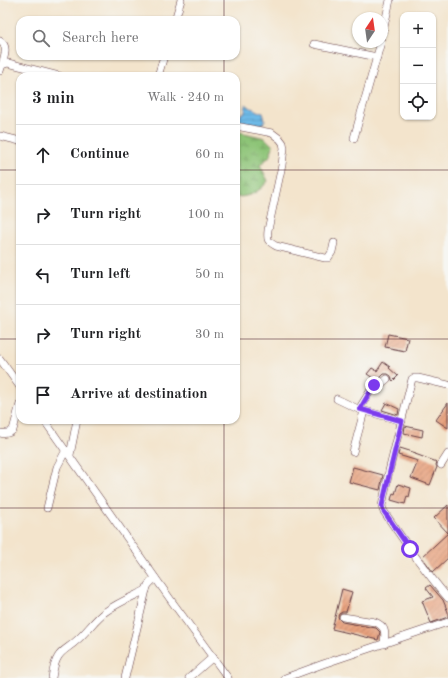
<!DOCTYPE html>
<meta charset="utf-8">
<style>
body{margin:0;font-family:"Old Standard TT",serif;background:#f2f2f2;color:#202124}
.controls{position:absolute;right:12px;top:12px;display:grid;overflow:hidden;border-radius:8px;box-shadow:0 1px 3px #0004}
.controls button{width:36px;height:36px;display:grid;place-items:center;padding:0;border:0;border-bottom:1px solid #e0e0e0;background:#fff;color:#202124;font:20px sans-serif}
.compass{position:absolute;left:352px;top:12px;width:36px;height:36px;border-radius:50%;background:#fff;box-shadow:0 1px 3px #0004;rotate:13deg}
.stop{position:absolute;width:12px;height:12px;margin:-9px;border:3px solid #7c3aed;border-radius:50%;background:#fff}
.stop.end{background:#7c3aed;border-color:#fff;box-shadow:0 1px 4px #0008}
.list{margin:0;padding:0;list-style:none}
h2{display:flex;justify-content:space-between;align-items:center;height:52px;margin:0;padding:0 16px;font-size:17px}
h2 small{font-size:13px;font-weight:400;color:#757577}
.list li{display:grid;grid-template-columns:26px 1fr auto;gap:12px;align-items:center;box-sizing:border-box;height:60px;padding:0 16px;border-top:1px solid #e0e0e0}
.list b{display:block;font-size:15px;white-space:nowrap}
.list em{font-size:13px;font-style:normal;color:#757577}
.icon{flex:none;width:22px;height:22px;fill:none;stroke:currentColor;stroke-width:2;stroke-linecap:round;stroke-linejoin:round}
.map{position:relative;flex:none;width:448px;height:678px;overflow:hidden}
.search{position:absolute;background:#fff;box-shadow:0 1px 3px #0004;left:16px;top:16px;width:224px;height:44px;display:flex;align-items:center;gap:10px;box-sizing:border-box;padding:0 14px;border-radius:12px;color:#757577;font-size:15px}
.panel{position:absolute;background:#fff;box-shadow:0 1px 3px #0004;left:16px;top:72px;width:224px;height:352px;border-radius:12px}
.map>svg:first-child{display:block}
</style>
<div class="map">
<svg width="448" height="678" viewBox="0 0 448 678">
<defs>
<pattern id="wetland-marsh" width="20" height="14" patternUnits="userSpaceOnUse"><rect width="20" height="14" fill="#8dc477"/><path d="M1 5h8M5 5V1M11 12h8M15 12V8" fill="none" stroke="#759f62"/></pattern>
<pattern id="water-rules" width="6" height="5" patternUnits="userSpaceOnUse"><rect width="6" height="5" fill="#6ebae7"/><path d="M0 2.5h6" fill="none" stroke="#619fc6"/></pattern>
<pattern id="building-hatch" width="6" height="6" patternUnits="userSpaceOnUse"><rect width="6" height="6" fill="#e79f7a"/><path d="M-1 1l2-2M0 6l6-6M5 7l2-2" fill="none" stroke="#bd8164"/></pattern>
</defs>
<rect width="100%" height="100%" fill="#f6f6f2"/>
<filter id="ink" filterUnits="userSpaceOnUse"><feTurbulence type="fractalNoise" baseFrequency=".025" numOctaves="2"/><feDisplacementMap in="SourceGraphic" scale="8" xChannelSelector="R" yChannelSelector="G"/><feConvolveMatrix kernelMatrix="1 2 1 2 8 2 1 2 1" color-interpolation-filters="sRGB"/></filter>
<filter id="wash" filterUnits="userSpaceOnUse"><feTurbulence type="fractalNoise" baseFrequency=".012" numOctaves="4" result="noise"/><feDisplacementMap in="SourceGraphic" scale="16" xChannelSelector="R" yChannelSelector="G"/><feGaussianBlur stdDeviation="0.9" result="paint"/><feColorMatrix in="noise" values="0 0 0 0 0 0 0 0 0 0 0 0 0 0 0 0 0 1.4 0 .05"/><feComposite in="paint" operator="in"/></filter>
<g filter="url(#wash)">
<rect width="100%" height="100%" fill="#f3e4cc"/>
<path fill="url(#wetland-marsh)" stroke="#6c7251" d="M236,131l29,7 8,8 -3,10 -10,9 8,16c-9,11 -18,16 -32,16z"/>
<path fill="url(#water-rules)" stroke="#5c6c89" d="M246,104l5,4 12,5 2,7 -3,5h-5l-3,2 -3,-2 -2,1 -11,-2v-3h-2v-4l4,-1 1,-2 4,-2z"/>
<g id="blocks">
<g fill="url(#building-hatch)">
<path d="M388,334l20,4 -3,13 -20,-4z"/>
<path d="M383,362l7,5 -1,1 9,8 -5,5 -1,-1 -1,-4 -3,-2h-4l-5,5 -3,1 -9,-6 5,-6 5,3z"/>
<path d="M386,403l13,6 -1,6 -16,-5z"/>
<path d="M448,403v25l-12,-8z"/>
<path d="M405,426l18,4 -1,7 -18,-4z"/>
<path d="M400,448l16,5 -1,1 22,8 -1,3 1,2 -7,18 -19,-7 7,-17 -20,-6z"/>
<path d="M353,467l30,8 -3,15 -31,-8z"/>
<path d="M398,484l13,4 -2,9 -2,-1 -2,8 -14,-4 2,-7 2,1z"/>
<path d="M448,505v53l-15,14 -11,-15 26,-24 -14,-15z"/>
<path d="M430,585l13,15 5,12v5l-17,6 -9,-22 11,-4 -7,-9z"/>
<path d="M342,589l10,3 -6,20h-4l-3,2 -1,2 1,3 3,3 34,6 4,4 -2,8 -46,-11z"/>
</g>
</g>
</g>
<g filter="url(#ink)">
<use href="#blocks" fill-opacity="0" stroke="#633d43" stroke-width="1"/>
<g fill="none" stroke-linecap="round" stroke-linejoin="round">
<g stroke="#633d43" stroke-width="8">
<g id="minor">
<path d="M175,20l6,-20"/>
<path d="M382,36l8,-36"/>
<path d="M0,41c9,5 4,16 2,24"/>
<path d="M314,44l63,13"/>
<path d="M0,71l2,-6 6,-2 51,13"/>
<path d="M158,76l6,-20"/>
<path d="M236,126l36,7 8,6 3,4 1,5 -2,17 -14,65c-1,10 -1,11 8,16l49,12h3l4,-6 2,-9"/>
<path d="M0,136l20,5"/>
<path d="M354,138l27,-96"/>
<path d="M0,359l20,28"/>
<path d="M448,385l-30,-7h-4l-2,1 -23,92 -7,35 1,4c20,30 41,60 65,88"/>
<path d="M337,399l21,10 44,12"/>
<path d="M359,409l15,-24 7,-1 6,-5"/>
<path d="M44,420l129,183 55,75"/>
<path d="M0,433c5,1 9,1 13,-3l7,-26"/>
<path d="M353,452l11,-41"/>
<path d="M70,455l7,-35"/>
<path d="M441,465l7,-11"/>
<path d="M47,508l10,-41 9,-17"/>
<path d="M343,617l32,5c12,5 10,11 9,22"/>
<path d="M52,678c1,-7 2,-15 6,-21 4,-7 12,-10 18,-16 11,-9 18,-21 29,-29 12,-9 27,-15 41,-22"/>
<path d="M125,678l21,-88 2,-5 7,-7"/>
<path d="M189,678l24,-21"/>
<path d="M285,678l38,-14 125,-42"/>
</g>
</g>
<use href="#minor" stroke="#fff" stroke-width="7"/>
</g>
</g>
<g fill="none" stroke-linecap="round" stroke-linejoin="round" filter="url(#ink)">
<path stroke="#7c3aed" stroke-width="5" d="M374,385l-14,24 42,12 -12,50 -8,35 1,4 27,39"/>
</g>
<path fill="none" stroke="#4a1f2b" stroke-width="1" stroke-opacity="0.55" d="M224,0v20M224,56v20M0,170h20M236,170h212M0,339h20M236,339h212M224,420v258M0,508h448"/>
</svg>
<div class="controls">
<button>+</button>
<button>−</button>
<button><svg class="icon" aria-label="locate" viewBox="0 0 24 24"><circle cx="12" cy="12" r="6"/><path d="M12 2v4M12 18v4M2 12h4M18 12h4"/></svg></button>
</div>
<svg class="compass" viewBox="-18 -18 36 36"><path d="M0-13l5 13h-10z" fill="#e53935"/><path d="M0 13l5-13h-10z" fill="#757577"/></svg>
<div class="stop" style="left:410px;top:549px"></div>
<div class="stop end" style="left:374px;top:385px"></div>
<div class="search"><svg class="icon" aria-label="search" viewBox="0 0 24 24"><circle cx="10" cy="10" r="6"/><path d="M15 15l6 6"/></svg>Search here</div>
<section class="panel">
<h2>3 min<small>Walk · 240 m</small></h2>
<ul class="list">
<li><svg class="icon" aria-label="ahead" viewBox="0 0 24 24"><path d="M12 20V5M6 11l6-6 6 6"/></svg><div><b>Continue</b></div><em>60 m</em></li>
<li><svg class="icon" aria-label="right" viewBox="0 0 24 24"><path d="M7 20v-9h11M14 6l5 5-5 5"/></svg><div><b>Turn right</b></div><em>100 m</em></li>
<li><svg class="icon" aria-label="left" viewBox="0 0 24 24"><path d="M17 20v-9H6M10 6l-5 5 5 5"/></svg><div><b>Turn left</b></div><em>50 m</em></li>
<li><svg class="icon" aria-label="right" viewBox="0 0 24 24"><path d="M7 20v-9h11M14 6l5 5-5 5"/></svg><div><b>Turn right</b></div><em>30 m</em></li>
<li><svg class="icon" aria-label="arrive" viewBox="0 0 24 24"><path d="M6 21V4h12l-3 4 3 4H6"/></svg><div><b>Arrive at destination</b></div></li>
</ul>
</section>
</div>
